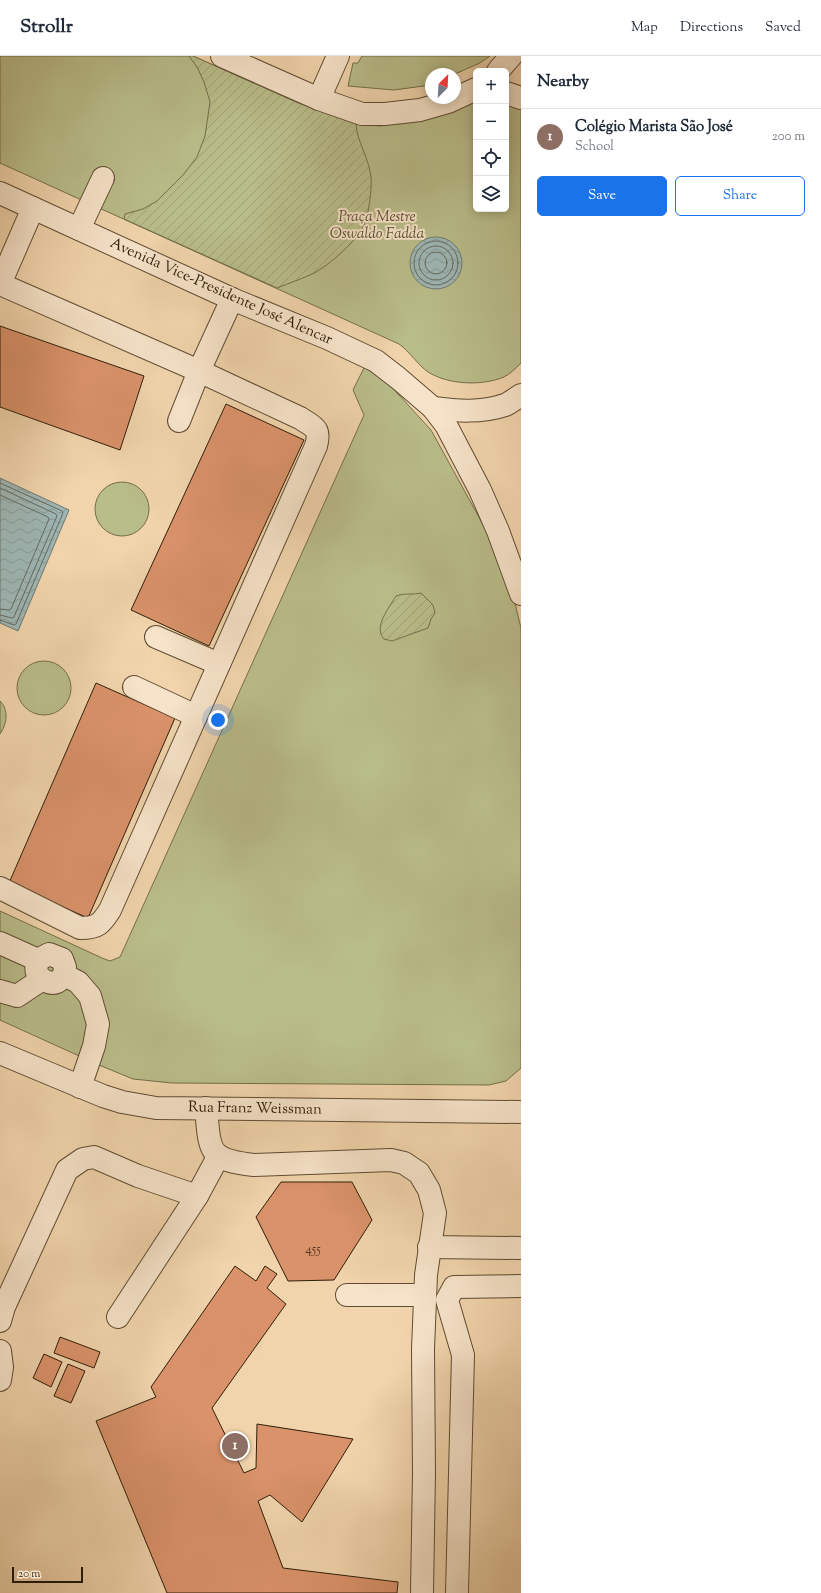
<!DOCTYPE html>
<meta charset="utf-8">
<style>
body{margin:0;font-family:"Sorts Mill Goudy",serif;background:#f2f2f3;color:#1f2937}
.controls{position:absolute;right:12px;top:12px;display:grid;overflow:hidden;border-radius:6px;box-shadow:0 2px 10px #0003}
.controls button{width:36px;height:36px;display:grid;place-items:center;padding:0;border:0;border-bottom:1px solid #e0e1e3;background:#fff;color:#1f2937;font:20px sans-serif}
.compass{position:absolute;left:425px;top:12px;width:36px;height:36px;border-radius:50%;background:#fff;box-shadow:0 2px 10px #0003;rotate:24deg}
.scale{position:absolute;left:12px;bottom:10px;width:71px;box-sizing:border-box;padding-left:4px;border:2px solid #2e1e09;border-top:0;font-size:11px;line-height:14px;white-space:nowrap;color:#2e1e09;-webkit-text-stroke:3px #f6e3c9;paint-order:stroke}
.you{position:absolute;left:218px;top:664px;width:14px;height:14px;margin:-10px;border:3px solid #fff;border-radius:50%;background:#1a73e8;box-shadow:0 0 0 6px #1a73e833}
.badge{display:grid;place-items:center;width:26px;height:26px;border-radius:50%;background:#1a73e8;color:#fff;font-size:13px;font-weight:700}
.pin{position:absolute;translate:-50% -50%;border:2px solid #fff;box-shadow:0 1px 4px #0006}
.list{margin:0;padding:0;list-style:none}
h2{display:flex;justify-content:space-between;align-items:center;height:52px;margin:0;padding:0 16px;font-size:17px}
h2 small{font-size:13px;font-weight:400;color:#747a83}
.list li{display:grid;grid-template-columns:26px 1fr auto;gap:12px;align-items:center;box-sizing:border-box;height:56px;padding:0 16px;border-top:1px solid #e0e1e3}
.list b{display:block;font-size:15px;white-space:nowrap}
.list p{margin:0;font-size:13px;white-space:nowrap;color:#747a83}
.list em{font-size:13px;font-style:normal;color:#747a83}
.actions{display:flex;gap:8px;padding:12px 16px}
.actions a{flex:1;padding:9px 0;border:1px solid #1a73e8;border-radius:6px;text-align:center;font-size:14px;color:#1a73e8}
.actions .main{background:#1a73e8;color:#fff}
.icon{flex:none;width:22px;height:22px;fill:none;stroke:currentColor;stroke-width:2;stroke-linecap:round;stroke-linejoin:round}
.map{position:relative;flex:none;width:521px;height:1537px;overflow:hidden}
header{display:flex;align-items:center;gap:24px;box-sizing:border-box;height:56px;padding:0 20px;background:#fff;border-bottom:1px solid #e0e1e3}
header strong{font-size:19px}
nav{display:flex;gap:22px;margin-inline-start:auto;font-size:14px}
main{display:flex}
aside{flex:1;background:#fff}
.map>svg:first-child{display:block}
</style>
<header>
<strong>Strollr</strong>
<nav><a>Map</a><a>Directions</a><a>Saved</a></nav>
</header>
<main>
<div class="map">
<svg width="521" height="1537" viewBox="0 0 521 1537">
<defs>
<pattern id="garden-furrows" width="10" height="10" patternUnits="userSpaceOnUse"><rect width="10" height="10" fill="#b9bd8a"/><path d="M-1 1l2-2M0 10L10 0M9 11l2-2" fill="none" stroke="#9fa276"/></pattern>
<pattern id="water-waves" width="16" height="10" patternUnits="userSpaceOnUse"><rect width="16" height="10" fill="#9eb6b4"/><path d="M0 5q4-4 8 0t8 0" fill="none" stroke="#889c99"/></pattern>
</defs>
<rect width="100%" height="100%" fill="#f1d4ac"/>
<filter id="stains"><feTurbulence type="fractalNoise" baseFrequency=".005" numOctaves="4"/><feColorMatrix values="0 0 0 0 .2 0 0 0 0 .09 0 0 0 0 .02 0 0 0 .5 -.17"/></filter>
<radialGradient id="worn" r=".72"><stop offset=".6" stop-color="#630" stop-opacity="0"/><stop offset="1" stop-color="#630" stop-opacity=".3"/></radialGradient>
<g fill="#b9bd8a" stroke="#746e4a">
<path d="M0,0h193l103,46 41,16 19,6 24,2 38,-6 58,-24v113h30v-111l15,8v257c-5,5 -11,11 -17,14 -22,9 -55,8 -76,-5 -10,-7 -18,-20 -29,-28l-399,-181z"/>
<path d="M362,0h128l-10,7 -25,11h-24v11l-37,5 -46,-4 5,-23h5z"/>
<path d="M366,308l22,19 43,47 60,109 20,48 10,41v440l-15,13 -17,4 -317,-2 -39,-4 -34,-14 -99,-45v-109l102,47 8,3 10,-4 244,-542 -11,-25z"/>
<circle cx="122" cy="453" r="27"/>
<circle cx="44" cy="632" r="27"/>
<path d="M0,645c9,9 7,23 0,33z"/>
</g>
<g fill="url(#garden-furrows)" stroke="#746e4a">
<path d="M189,0h4l103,46 60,22c1,18 13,34 15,53 1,12 -2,36 -7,48 -6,15 -36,41 -50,48 -12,6 -25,10 -37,15l-153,-69 1,-5 18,-5 14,-8 26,-26 14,-18 8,-21 5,-34 -6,-20 -7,-15z"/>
<path d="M421,537l12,12 2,8 -4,6 -3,9 -36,13 -8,-2c-11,-12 5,-31 12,-43 7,-3 16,-1 25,-3z"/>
</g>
<g fill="url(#water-waves)" stroke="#717970">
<circle cx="436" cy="207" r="26"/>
<path d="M0,422l69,32 -51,121 -18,-8z"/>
</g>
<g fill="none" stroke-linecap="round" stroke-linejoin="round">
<g stroke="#666a5e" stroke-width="1">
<circle cx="436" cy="207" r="22"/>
<circle cx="436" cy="207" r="17"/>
<circle cx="436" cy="207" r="11"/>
<path d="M0,427l62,28 1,2 -47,111 -2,1 -14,-5"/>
<path d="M0,432l56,26 1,2 -43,101 -2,1 -12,-3"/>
<path d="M0,439l48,22 1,2 -38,90 -2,1 -9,-1"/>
</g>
</g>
<g fill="#da926a" stroke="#2e1e09">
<path d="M0,270l144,50 -24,74 -120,-43z"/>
<path d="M226,348l78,36 -95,206 -78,-36z"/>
<path d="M96,627l79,35 -87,200 -79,-35z"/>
<path d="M281,1126h71l20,38 -38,60 -46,1 -32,-64z"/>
<path d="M235,1210l21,15 9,-15 12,8 -10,14 19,16 -74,104 32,65 12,-5 1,-44 96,15 -51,83 -32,-27 -12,6 25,67 115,14 -1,11h-230l-71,-172 60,-24 -5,-10z"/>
<path d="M60,1281l40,15 -6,16 -40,-15z"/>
<path d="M44,1298l18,8 -11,25 -18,-9z"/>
<path d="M68,1308l17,7 -14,32 -17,-7z"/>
</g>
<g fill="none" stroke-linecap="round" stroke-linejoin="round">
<g stroke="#5f4c32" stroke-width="24">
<g id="minor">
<path d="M222,0l97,43 43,15h23l35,-4 28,-8 28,-13"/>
<path d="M498,15l13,-15"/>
<path d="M506,37l15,5"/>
<path d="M319,43l19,-43"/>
<path d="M0,137l232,106 95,39 49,23 22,17 35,30 13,17 34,65 18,41 23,63"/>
<path d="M79,173l24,-51"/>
<path d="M433,352c24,3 48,5 72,-3 5,-2 11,-7 16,-10"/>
<path d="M179,365l20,-50 33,-72"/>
<path d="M156,581l63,27"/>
<path d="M134,631l62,29"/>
<path d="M0,832l80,40c18,0 21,-4 30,-18l206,-464c5,-18 -2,-19 -16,-28l-101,-47 -199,-87 33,-76"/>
<path d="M0,887l38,17 11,-6 13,5 3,8 -1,8 14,7 12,14 8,28 -4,22 -14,41"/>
<path d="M38,904c-4,10 -1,19 10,22 3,1 7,1 9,0 3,-1 5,-5 7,-7"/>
<path d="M0,935l17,5 24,-16"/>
<path d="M0,997l103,43 19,6 34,6 365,4"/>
<path d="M206,1052c4,43 1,52 48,57l137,-5 13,3 15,10 10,17 6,23 -9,62 -3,74 1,124 -2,120"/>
<path d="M429,1191l92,1"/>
<path d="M347,1239h78"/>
<path d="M118,1261l79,-121"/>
<path d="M0,1265l4,-14 63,-137 16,-11 11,-2 44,19 59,20 21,-39"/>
<path d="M0,1295l2,16 -2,13"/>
<path d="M457,1537l6,-238 -16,-55 7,-13 67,-1"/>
</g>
</g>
<use href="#minor" stroke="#f6e3c9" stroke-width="22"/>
</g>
<g text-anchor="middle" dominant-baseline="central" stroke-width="4" stroke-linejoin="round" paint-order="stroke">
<g font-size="13" fill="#593b21">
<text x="313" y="1194">455</text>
</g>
<g font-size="15" font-style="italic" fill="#584e30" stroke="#f6e3c9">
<text x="377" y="161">Praça Mestre<tspan x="377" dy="17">Oswaldo Fadda</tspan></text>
</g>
<g font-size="15" fill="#2e1e09" stroke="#f6e3c9">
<text transform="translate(221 236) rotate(24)">Avenida Vice-Presidente José Alencar</text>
<text transform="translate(255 1053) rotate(1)">Rua Franz Weissman</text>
</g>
</g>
<rect width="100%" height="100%" filter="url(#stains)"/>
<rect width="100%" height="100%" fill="url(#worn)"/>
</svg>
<div class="controls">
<button>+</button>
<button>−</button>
<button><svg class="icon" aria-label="locate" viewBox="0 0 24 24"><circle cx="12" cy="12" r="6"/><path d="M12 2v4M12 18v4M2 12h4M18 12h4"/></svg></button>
<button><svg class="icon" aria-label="layers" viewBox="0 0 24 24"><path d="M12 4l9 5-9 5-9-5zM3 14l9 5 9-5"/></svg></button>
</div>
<svg class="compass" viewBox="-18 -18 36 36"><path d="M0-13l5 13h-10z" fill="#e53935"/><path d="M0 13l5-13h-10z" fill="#747a83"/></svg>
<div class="scale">20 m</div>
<div class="you"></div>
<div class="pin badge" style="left:235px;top:1390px;background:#8d6e63">1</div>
</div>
<aside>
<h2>Nearby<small></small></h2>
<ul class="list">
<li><span class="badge" style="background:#8d6e63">1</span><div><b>Colégio Marista São José</b><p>School</p></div><em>200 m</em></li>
</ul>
<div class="actions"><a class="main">Save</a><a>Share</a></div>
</aside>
</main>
